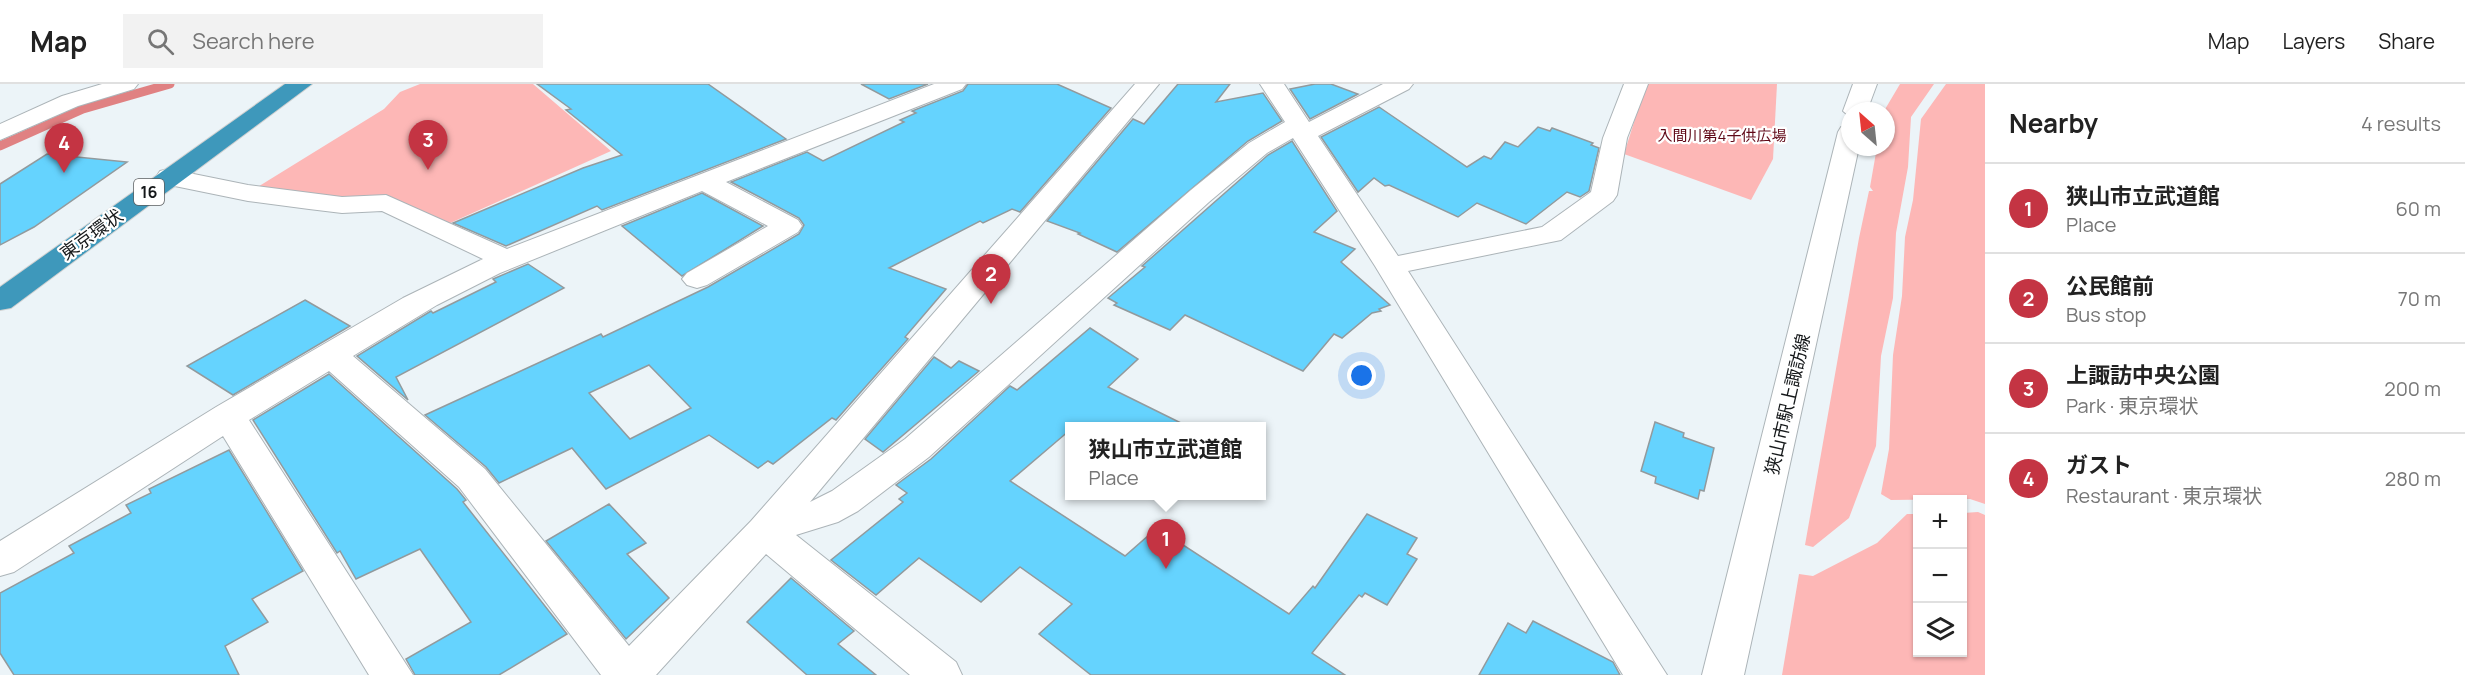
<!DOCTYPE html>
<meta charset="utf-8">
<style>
body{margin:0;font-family:Manrope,"Noto Sans JP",sans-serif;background:#f2f2f2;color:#222}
.controls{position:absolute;right:18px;bottom:18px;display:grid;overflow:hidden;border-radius:0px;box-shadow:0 2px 4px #0004}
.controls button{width:54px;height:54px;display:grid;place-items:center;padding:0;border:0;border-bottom:2px solid #e0e0e0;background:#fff;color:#222;font:30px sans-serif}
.compass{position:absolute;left:1841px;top:18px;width:54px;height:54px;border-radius:50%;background:#fff;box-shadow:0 2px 4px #0004;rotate:333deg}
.you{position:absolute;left:1362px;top:292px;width:21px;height:21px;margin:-15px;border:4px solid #fff;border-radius:50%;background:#1a73e8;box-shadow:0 0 0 9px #1a73e833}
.badge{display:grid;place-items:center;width:39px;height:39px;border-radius:50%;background:#c43443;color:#fff;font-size:20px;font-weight:700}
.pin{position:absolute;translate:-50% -50px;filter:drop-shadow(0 2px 3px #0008)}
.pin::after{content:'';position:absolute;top:32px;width:21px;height:18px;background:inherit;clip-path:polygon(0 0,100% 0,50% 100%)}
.popup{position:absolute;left:1065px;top:338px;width:201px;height:78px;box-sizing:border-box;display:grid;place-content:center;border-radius:0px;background:#fff;filter:drop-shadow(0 2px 4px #0005);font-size:20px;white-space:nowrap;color:#767676}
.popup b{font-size:22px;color:#222}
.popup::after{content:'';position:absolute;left:50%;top:100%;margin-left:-12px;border:12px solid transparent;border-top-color:#fff}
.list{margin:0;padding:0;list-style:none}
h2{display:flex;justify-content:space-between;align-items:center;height:78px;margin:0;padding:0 24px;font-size:26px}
h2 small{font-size:20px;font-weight:400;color:#767676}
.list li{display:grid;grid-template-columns:39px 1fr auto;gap:18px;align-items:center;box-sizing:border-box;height:90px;padding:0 24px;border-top:2px solid #e0e0e0}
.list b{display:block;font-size:22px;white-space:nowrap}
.list p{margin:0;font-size:20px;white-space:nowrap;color:#767676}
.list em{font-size:20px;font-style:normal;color:#767676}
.icon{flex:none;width:33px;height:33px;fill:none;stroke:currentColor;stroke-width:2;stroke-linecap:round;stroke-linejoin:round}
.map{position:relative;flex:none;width:1985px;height:591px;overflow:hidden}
header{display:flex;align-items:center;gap:36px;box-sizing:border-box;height:84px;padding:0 30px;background:#fff;border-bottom:2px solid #e0e0e0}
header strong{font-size:28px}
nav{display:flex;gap:33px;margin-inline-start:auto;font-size:21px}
.search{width:420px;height:54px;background:#f2f2f2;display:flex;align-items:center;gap:15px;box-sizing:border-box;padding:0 21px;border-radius:0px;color:#767676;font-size:22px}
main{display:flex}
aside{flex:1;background:#fff}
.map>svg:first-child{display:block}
</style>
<header>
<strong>Map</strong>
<div class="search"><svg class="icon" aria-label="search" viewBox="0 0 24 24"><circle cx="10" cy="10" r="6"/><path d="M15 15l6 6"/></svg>Search here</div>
<nav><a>Map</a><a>Layers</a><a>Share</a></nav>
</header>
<main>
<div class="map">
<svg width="1985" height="591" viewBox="0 0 1985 591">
<rect width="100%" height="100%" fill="#ecf4f8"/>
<g fill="#fdb7b6">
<path d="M420,0h113l78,67 -163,73 -60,-28 -46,4 -86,-12 128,-79 16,-17z"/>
<path d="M1646,0h131l-4,75 -22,41 -127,-46z"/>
<path d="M1900,0h34l-23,33 -3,50 -12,66 -3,65 -12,58 -5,90 -27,72 -36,29 -8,-2 54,-307 10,-47h4l-3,-4 7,-40h9l-2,-36z"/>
<path d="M1946,0h39v420l-15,-5 -79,1 -10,-6 8,-45 4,-94 9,-59 3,-59 8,-37 8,-81z"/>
<path d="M1978,428l7,3v160h-203l17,-101 14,2 64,-33 30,-29h10l1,138h44l1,-139z"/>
</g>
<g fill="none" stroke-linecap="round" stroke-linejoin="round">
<path stroke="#e08182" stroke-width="9" d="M0,62l83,-37 87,-25"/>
</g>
<g fill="#65d3fe" stroke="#929a9d" stroke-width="1.5" fill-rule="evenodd">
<path d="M537,0h171l78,55 -184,71 -5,-4 -91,40 -53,-23 130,-55 39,-13 -56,-45 5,-1z"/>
<path d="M861,0h67l-39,15z"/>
<path d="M968,0h89l54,24 -91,104 -8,-3 -29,14 -3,-2 -91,47 57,21 -41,48 3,2 -72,81 -4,-2 -59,46 -5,-3 -10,7 -49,-33 -103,54 -34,-41 -73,35 -13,-16 -61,-52 176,-81 2,3 105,-50 91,-53 5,-9 -5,-7 -68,-36 76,-30 16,9 81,-39 -4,-2 16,-7 -4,-2 51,-20zM649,281l42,43 -61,31 -41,-46z"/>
<path d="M1178,0h52l-14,18 47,-9 19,28 -34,20 -131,111 -39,-18 2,-1 -33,-12 86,-102 11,5z"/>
<path d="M1315,0h16l27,10 -48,25 -20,-30z"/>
<path d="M1379,23l88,60 17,-11 7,3 14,-17 13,5 20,-20 12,4 2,-3 41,15 -2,2 8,3 -10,43 -9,6 -13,-5 -41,32 -49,-21 -19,14 -69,-32 -4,1 -11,-8 -16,14 -37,-55z"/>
<path d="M1292,57l45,70 -23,21 41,17 -14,13 49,43 -11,4 2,2 -9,2 -30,25 -8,-4 -31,37 -118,-56 -15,15 -56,-25 3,-2 -9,-5 37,-31 -3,-1 126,-111z"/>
<path d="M47,70l80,8 -93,65 -34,18v-61z"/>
<path d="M702,109l61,33 -81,50 -60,-50z"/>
<path d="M528,180l36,24 -168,89 12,23 -51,-44 74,-45 2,2 63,-31 -3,-3z"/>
<path d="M305,216l45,26 -117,69 -46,-29z"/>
<path d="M1090,244l48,31 -30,28 79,39h-117v4l-60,51 115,75 32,-28 132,86 24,-28 2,2 52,-74 50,24 -10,16 10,5 -30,46 -22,-12 -3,4 -3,-2 -47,58 33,22h-254l-52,-41 33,-30 -52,-37 -39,35 -62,-44 -43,37 -45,-35 72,-58 -4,-3 8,-6 -11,-8 35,-26 79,-73 7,4z"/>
<path d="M934,273l17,11 8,-7 20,10 -96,81 -18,-13z"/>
<path d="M329,290l128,115 9,11 -3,2 104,132 -68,41h-84l-9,-16 65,-37 -51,-73 -64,30 -16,-28 -3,2 -84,-133z"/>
<path d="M1655,338l29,11 -1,4 31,11 -10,43 -4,-1 -2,9 -43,-16 1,-6 -15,-6z"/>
<path d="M229,366l74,121 -51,28 16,23 -43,24 14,29h-225l-14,-22v-60l74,-40 -5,-7 62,-33 -5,-8 25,-12 -2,-4z"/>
<path d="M609,420l37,39 -19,11 42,44 -43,41 -80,-98z"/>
<path d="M791,494l63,53 -16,13 38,31h-69l-60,-53z"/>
<path d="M1533,537l80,41 7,13h-141l29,-52 18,10z"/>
</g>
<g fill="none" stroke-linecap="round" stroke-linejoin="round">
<g stroke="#acb4b8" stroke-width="2">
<g id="minor">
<path d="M102,0h36l-4,5 -56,17 -78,34v-16l62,-28z"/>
<path d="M934,0h32l-4,5 -236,93 72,38 4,6 -4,6 -91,53 -10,3 -10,-3 -5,-6 5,-6 81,-47 -66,-35 -202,82 -63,32 -84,51 132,113 144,177 122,-125 384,-437h24l-349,418 22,-11 73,-52 286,-249 58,-47 36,-21 -25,-38h24l25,38 74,-38h30l-4,5 -91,47 80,120 144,-29 49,-35 12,-54 21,-54h24l-21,54 -10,57 -4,6 -52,39 -153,31 259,404h-44l-248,-409 -82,-128 -26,15 -58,49 -280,255 -71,54 -20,11 -42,13 160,127 6,13h-52l-144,-121 -110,121h-55l-142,-188 -130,-116 -80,49 164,255h-44l-146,-239 -209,136 -14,4v-35l216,-134 187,-109 80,-39 -101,-48 -40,2 -33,-4 -61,-8 -88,-18 -4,-6 4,-6 9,-2 79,16 94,12 44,-2 121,54z"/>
<path d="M1853,0h24l-10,27h-17v6l-7,-6z"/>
<path d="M1850,41v22h9l-115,528h-42l136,-543 3,-5z"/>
</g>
</g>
<g stroke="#d0d1d1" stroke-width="2">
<path id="highway" d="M285,0h27l-301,224 -11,2v-23z"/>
</g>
<use href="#minor" fill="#fff" fill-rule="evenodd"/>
<use href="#highway" fill="#3e98bb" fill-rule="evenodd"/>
</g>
<g text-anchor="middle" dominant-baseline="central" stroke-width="4.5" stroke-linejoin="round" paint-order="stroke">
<g font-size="15" fill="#600817" stroke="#fff">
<text x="1722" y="51">入間川第4子供広場</text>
</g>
<rect fill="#fff" stroke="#5b5d5f" stroke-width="1.5" x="134" y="95" width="30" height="26" rx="4.5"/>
<g font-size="16" font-weight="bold" fill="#15181a">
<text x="149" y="108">16</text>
</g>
<g font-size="18" fill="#15181a" stroke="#fff">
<text transform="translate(91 150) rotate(-36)">東京環状</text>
<text transform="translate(1787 320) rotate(-77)">狭山市駅上諏訪線</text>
</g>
</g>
</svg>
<div class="controls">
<button>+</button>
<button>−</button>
<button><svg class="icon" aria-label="layers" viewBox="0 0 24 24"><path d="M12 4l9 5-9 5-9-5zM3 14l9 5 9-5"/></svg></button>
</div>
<svg class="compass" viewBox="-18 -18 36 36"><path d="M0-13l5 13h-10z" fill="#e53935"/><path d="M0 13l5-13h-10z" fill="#767676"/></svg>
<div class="you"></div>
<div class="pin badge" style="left:1166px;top:485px">1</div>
<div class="popup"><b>狭山市立武道館</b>Place</div>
<div class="pin badge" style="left:991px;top:220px">2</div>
<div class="pin badge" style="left:428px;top:86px">3</div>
<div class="pin badge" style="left:64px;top:89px">4</div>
</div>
<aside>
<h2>Nearby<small>4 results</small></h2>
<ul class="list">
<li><span class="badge">1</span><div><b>狭山市立武道館</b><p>Place</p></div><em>60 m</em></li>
<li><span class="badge">2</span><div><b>公民館前</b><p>Bus stop</p></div><em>70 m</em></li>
<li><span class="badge">3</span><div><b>上諏訪中央公園</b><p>Park · 東京環状</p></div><em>200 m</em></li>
<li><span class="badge">4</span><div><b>ガスト</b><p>Restaurant · 東京環状</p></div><em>280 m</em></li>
</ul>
</aside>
</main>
